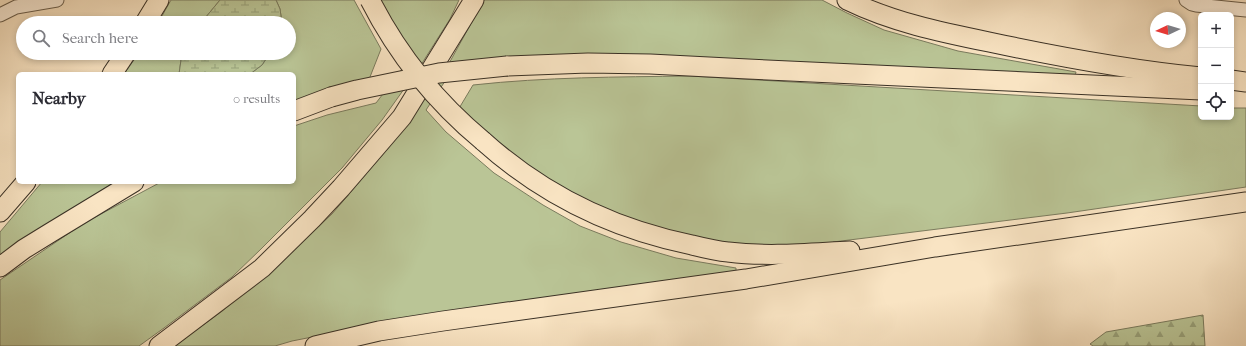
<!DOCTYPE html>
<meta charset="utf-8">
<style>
body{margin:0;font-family:"IM FELL French Canon",serif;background:#f7f7f7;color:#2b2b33}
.controls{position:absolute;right:12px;top:12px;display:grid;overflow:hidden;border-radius:6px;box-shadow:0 2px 6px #0003}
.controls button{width:36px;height:36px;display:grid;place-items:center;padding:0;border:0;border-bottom:1px solid #e1e1e2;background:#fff;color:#2b2b33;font:20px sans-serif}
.compass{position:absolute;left:1150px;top:12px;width:36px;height:36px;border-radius:50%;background:#fff;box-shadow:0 2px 6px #0003;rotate:266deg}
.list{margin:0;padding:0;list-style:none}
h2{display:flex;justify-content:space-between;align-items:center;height:52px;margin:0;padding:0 16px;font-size:17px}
h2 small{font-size:13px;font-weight:400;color:#7c7c81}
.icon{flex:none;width:22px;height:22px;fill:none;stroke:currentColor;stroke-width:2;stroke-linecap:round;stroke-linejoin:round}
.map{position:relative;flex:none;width:1246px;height:346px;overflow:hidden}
.search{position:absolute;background:#fff;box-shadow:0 2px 6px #0003;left:16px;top:16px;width:280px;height:44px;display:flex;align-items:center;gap:10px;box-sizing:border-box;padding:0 14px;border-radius:22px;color:#7c7c81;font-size:15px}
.panel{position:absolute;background:#fff;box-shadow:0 2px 6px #0003;left:16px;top:72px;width:280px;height:112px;border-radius:6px}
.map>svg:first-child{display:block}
</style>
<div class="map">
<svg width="1246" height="346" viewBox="0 0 1246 346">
<defs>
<pattern id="forest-firs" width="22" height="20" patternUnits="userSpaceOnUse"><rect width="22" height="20" fill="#bac596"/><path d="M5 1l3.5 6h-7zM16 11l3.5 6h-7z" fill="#98a17a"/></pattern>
<pattern id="wetland-marsh" width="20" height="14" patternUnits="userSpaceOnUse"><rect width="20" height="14" fill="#bac596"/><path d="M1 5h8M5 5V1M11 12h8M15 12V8" fill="none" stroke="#98a17a"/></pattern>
</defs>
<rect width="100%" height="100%" fill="#f9e4c3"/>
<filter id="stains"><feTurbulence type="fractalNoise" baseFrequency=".005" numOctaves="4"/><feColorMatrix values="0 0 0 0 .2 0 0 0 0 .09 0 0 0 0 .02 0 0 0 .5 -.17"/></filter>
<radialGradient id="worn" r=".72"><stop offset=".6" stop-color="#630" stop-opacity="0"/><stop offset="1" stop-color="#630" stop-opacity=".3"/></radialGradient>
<g fill="#bac596" stroke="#7a7b5e">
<path d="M171,0h49l-19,23h-43z"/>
<path d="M276,0h78l27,49 -13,33 -74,23v-31h-44l12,-9 8,-12h19v-30h-7l-2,-14z"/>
<path d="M378,0h81l-9,19 -31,49 -37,52 -40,48 -81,81 -29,28 -68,51 -25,18h-139v-66l84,-57 77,-41h133v-56l33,-11 49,-12 36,-47z"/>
<path d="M484,0h338l25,13 37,17 74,21 118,21 -1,4 -620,-10 -29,44 20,22 48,41 49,32 37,21 41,16 55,16 60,10v6l-368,52 -76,15 -17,5h-101l47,-34 39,-32 72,-66 58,-68 57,-79z"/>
<path d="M139,53h43l-3,21h-55z"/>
<path d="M690,76l511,30v11h30v-9h15v79l-179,26 -234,29v4l-31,3 -97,-7 -56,-13 -66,-27 -75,-46 -50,-46 15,-25c73,-8 144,-8 217,-9z"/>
<path d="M42,182h73l-88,55 -27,19v-24z"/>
</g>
<path fill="url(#forest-firs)" stroke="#7a7b5e" d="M1203,315l2,31h-112l-3,-2 16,-12z"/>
<g fill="url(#wetland-marsh)" stroke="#7a7b5e">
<path d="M220,0h56l4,9 2,14h-81z"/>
<path d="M182,53h88l-8,12 -12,9h-71z"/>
</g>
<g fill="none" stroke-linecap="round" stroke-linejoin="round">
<g stroke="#6a5e4c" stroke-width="15">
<g id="minor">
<path d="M1186,0l6,4 4,1 50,5"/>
<path d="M0,15l16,-8 41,-7"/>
</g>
</g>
<g stroke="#3a3125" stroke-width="21">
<g id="highway">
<path d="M847,0c45,22 93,32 142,42 70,15 141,28 212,35"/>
<path d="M145,23l14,-23"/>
<path d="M507,66l81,-3 62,1 98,5 453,21"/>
<path d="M112,74l14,-21"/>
<path d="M1231,80l15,2"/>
<path d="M294,111l37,-14"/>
<path d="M483,141c60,54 130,88 209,104 12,3 24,6 36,7 41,5 81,1 122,-1"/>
<path d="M0,212l26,-30"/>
<path d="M0,267l24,-18 26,-16 84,-51"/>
<path d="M159,346l103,-78 50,-49 29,-31 61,-71 72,-117"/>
<path d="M315,346l64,-15 64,-10 303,-42 189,-32 311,-45"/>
</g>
</g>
<use href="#minor" stroke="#fbedd8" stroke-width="13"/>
<use href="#highway" stroke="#f9e4c3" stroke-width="19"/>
<g stroke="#3a3125" stroke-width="21" stroke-linecap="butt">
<g id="highway-bridge">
<path d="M370,0c28,55 66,102 113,141"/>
<path d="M331,97l26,-7 82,-17 68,-7"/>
</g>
</g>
<use href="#highway-bridge" stroke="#f9e4c3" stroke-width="19"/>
</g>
<rect width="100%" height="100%" filter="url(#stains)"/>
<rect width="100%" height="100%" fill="url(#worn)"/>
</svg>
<div class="controls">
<button>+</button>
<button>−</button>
<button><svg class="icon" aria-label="locate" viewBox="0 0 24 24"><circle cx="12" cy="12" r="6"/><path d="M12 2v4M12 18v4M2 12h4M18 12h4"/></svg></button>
</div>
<svg class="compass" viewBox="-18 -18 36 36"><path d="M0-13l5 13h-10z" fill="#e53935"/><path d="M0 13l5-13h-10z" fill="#7c7c81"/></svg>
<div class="search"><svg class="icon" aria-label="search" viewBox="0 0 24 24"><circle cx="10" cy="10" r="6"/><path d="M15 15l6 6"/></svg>Search here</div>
<section class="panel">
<h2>Nearby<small>0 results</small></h2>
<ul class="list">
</ul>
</section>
</div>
